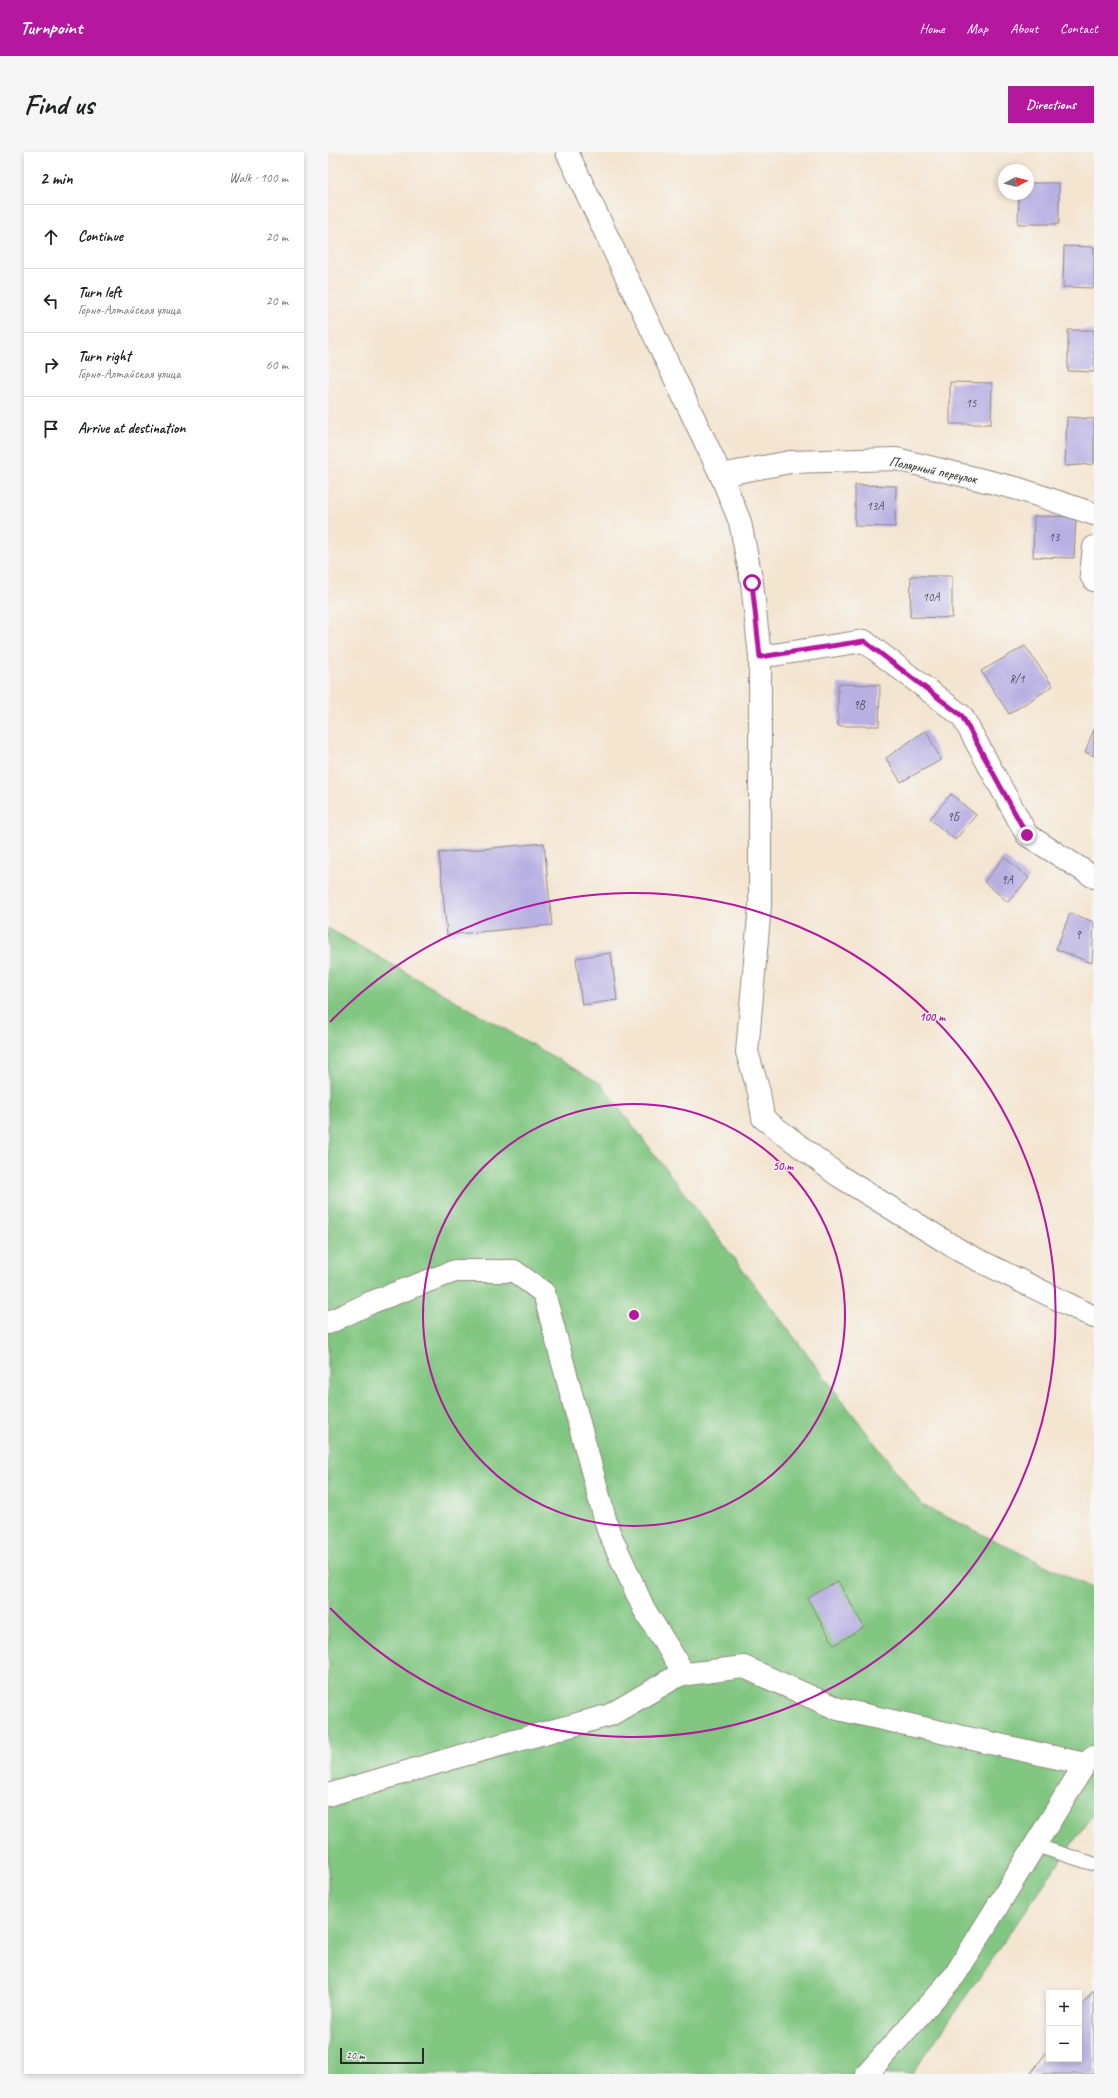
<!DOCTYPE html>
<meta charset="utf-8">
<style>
body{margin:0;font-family:Caveat,sans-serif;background:#f6f6f6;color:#202124}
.controls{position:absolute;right:12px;bottom:12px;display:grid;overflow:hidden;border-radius:0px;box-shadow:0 2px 6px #0003}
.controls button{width:36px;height:36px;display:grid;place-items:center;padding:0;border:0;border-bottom:1px solid #e0e0e0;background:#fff;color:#202124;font:20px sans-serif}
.compass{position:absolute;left:670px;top:12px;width:36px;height:36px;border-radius:50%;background:#fff;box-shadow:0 2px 6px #0003;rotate:83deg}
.scale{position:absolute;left:12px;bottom:10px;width:84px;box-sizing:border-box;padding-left:4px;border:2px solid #2b2b2b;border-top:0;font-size:11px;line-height:14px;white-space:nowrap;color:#2b2b2b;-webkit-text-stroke:3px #f6f6f2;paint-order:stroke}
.stop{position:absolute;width:12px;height:12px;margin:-9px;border:3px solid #b5179e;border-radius:50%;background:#fff}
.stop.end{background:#b5179e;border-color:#fff;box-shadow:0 1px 4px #0008}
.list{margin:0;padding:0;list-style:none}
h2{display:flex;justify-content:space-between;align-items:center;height:52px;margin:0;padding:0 16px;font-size:17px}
h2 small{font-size:13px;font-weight:400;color:#757577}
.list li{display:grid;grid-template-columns:26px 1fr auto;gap:12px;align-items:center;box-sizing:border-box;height:64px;padding:0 16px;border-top:1px solid #e0e0e0}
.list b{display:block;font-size:15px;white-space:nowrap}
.list p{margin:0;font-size:13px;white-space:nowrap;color:#757577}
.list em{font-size:13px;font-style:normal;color:#757577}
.icon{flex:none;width:22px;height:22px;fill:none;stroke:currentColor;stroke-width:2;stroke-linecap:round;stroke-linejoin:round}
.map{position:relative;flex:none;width:766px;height:1922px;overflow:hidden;border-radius:0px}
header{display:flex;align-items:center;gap:24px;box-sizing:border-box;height:56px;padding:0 20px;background:#b5179e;color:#fff}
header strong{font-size:19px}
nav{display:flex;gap:22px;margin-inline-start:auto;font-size:14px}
.intro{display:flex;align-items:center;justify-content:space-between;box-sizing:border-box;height:96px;padding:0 24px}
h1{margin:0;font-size:28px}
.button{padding:10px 18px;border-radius:0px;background:#b5179e;color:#fff;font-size:14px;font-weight:700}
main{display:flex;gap:24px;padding:0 24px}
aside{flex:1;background:#fff;border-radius:0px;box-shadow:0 2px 6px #0003}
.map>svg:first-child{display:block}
</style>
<header>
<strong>Turnpoint</strong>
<nav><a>Home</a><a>Map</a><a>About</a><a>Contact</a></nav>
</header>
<div class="intro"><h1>Find us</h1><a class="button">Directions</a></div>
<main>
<aside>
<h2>2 min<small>Walk · 100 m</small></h2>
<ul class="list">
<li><svg class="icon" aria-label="ahead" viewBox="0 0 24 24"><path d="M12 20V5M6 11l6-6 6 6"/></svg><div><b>Continue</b></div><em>20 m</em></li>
<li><svg class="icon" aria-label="left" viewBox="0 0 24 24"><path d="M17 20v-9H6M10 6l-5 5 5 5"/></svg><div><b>Turn left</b><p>Горно-Алтайская улица</p></div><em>20 m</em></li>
<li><svg class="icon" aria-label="right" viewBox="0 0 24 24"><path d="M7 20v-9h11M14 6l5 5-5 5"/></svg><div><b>Turn right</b><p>Горно-Алтайская улица</p></div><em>60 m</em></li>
<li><svg class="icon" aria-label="arrive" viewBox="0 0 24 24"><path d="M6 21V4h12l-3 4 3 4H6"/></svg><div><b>Arrive at destination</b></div></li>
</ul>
</aside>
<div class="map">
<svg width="766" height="1922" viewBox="0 0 766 1922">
<rect width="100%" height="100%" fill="#f6f6f2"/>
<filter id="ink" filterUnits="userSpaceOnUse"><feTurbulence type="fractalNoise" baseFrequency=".025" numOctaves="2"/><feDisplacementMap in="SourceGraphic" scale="8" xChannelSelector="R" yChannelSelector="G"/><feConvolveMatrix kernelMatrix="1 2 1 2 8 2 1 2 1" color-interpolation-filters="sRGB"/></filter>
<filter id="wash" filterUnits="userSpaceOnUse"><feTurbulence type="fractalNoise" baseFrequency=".012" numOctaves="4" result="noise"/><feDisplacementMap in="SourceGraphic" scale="16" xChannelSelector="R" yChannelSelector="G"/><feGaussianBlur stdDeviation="0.9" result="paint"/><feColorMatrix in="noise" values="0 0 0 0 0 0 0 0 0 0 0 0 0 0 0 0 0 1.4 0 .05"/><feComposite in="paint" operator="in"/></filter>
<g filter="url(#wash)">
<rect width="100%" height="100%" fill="#f4e5d1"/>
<path fill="#81c681" stroke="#567856" d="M0,776l273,156 321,421 172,84v223l-182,262h-584z"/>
<g id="blocks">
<g fill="#b8b0e3">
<path d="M700,31h31v41h-41l1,-30h9z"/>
<path d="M736,94l30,1v41l-31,-1z"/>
<path d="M740,178h26v42l-26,-1z"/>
<path d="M622,230l42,1 -1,41h-41z"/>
<path d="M739,265l27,2v45l-29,2z"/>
<path d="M527,333l41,1 -1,41 -40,-1z"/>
<path d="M706,364l42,1 -2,41 -41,-1z"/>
<path d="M583,424h41v42l-42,-1z"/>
<path d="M697,494l28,40 -44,28 -28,-43z"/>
<path d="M510,532l42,1 -1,41h-41z"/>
<path d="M766,577v27l-9,-4z"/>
<path d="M598,578l15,30 -40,22 -15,-24z"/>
<path d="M623,642l25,21 -21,25 -25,-21z"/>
<path d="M216,691l8,82 -105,10 -8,-82z"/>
<path d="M676,705l25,21 -21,24 -24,-20z"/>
<path d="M742,761l24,9 -2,41 -36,-14z"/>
<path d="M283,801l6,47 -35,5 -6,-47z"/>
<path d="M510,1429l26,46 -30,18 -27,-47z"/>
<path d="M766,1838v84h-64l19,-25v10h30v-50z"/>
</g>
</g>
</g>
<g filter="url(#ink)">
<use href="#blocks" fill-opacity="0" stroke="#90887e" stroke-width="1"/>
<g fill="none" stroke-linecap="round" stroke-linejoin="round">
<g stroke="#90887e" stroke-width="15">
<path id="service" d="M706,1693l60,19"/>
</g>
<g stroke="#90887e" stroke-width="24">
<g id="minor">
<path d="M239,0l154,323 19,47 12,61 8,74v248l-13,147 12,40 4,26 76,58 125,77 130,64"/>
<path d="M393,323l69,-13 106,-3 123,30 75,25"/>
<path d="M766,395l-3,28 3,5"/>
<path d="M432,505l104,-16 98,75 65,119 67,42"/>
<path d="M0,1171l44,-21 83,-31h59l30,22 64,237 36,79 35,56v10"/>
<path d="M0,1643l132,-39 150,-41 69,-40 65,-8 94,42 247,55 9,-7"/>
<path d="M539,1922l88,-99 130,-211"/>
</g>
</g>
<use href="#service" stroke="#fff" stroke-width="13"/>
<use href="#minor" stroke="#fff" stroke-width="22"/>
</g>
</g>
<g fill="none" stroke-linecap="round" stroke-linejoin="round" filter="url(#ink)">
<path stroke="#b5179e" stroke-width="5" d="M424,431l8,74 104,-16 98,75 65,119"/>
</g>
<g fill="none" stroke="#b5179e" stroke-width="2">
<circle cx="306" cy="1163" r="211"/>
<path d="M2 870A422 422 0 1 1 2 1456"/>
</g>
<g text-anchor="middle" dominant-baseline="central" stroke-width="3" stroke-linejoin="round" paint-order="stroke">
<g font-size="12" fill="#4e4c59">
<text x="643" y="251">15</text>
<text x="547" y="354">13А</text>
<text x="726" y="385">13</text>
<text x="603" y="445">10А</text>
<text x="689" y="527">8/1</text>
<text x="531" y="553">9В</text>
<text x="625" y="665">9Б</text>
<text x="679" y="728">9А</text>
<text x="750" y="783">9</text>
</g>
<g font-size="14" fill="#2b2b2b" stroke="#f6f6f2">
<text transform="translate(605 318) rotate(12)">Полярный переулок</text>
</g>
</g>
<circle cx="306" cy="1163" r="6" fill="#b5179e" stroke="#f6f6f2" stroke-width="2"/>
<g font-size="12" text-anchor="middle" font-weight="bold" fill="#b5179e" stroke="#f6f6f2" stroke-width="3" stroke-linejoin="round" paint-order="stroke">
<text x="604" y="869">100 m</text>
<text x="455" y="1018">50 m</text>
</g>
</svg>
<div class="controls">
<button>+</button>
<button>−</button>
</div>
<svg class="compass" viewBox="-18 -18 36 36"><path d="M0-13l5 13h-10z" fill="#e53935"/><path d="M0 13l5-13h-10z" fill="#757577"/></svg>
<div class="scale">20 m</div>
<div class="stop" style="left:424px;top:431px"></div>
<div class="stop end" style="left:699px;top:683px"></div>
</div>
</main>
